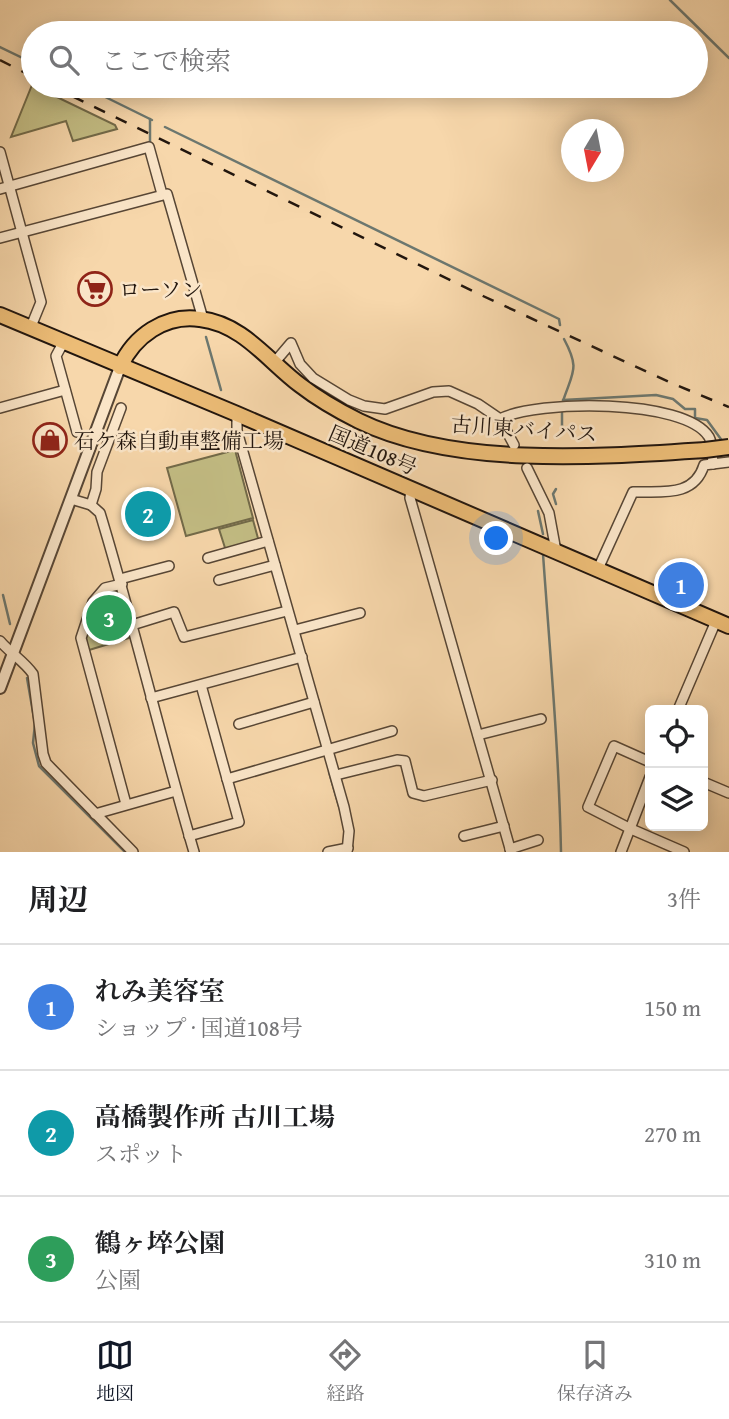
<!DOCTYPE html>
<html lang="ja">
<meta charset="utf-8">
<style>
body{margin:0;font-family:"Gentium Book Plus","Noto Serif JP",serif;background:#f6f6f6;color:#202124}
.controls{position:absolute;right:21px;bottom:21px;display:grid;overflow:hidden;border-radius:10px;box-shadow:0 4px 18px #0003}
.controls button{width:63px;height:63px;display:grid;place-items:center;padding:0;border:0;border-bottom:2px solid #e0e0e0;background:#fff;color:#202124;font:35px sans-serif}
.compass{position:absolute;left:561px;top:119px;width:63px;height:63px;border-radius:50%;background:#fff;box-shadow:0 4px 18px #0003;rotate:190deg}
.you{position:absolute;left:497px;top:539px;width:24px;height:24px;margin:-18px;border:5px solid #fff;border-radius:50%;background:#1a73e8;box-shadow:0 0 0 10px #1a73e833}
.badge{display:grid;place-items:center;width:46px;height:46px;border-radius:50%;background:#111827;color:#fff;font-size:23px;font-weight:700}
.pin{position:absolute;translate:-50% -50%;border:4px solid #fff;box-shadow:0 2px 7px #0006}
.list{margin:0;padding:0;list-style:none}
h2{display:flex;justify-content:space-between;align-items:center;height:91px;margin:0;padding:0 28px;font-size:30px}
h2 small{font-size:23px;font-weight:400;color:#757577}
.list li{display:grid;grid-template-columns:46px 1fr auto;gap:21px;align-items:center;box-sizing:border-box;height:126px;padding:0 28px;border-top:2px solid #e0e0e0}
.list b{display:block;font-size:26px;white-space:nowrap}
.list p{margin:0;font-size:23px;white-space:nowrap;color:#757577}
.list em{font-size:23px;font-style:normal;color:#757577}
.icon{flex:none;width:38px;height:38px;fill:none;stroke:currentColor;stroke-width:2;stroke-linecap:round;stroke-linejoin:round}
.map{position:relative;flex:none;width:729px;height:852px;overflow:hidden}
.search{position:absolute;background:#fff;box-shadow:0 4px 18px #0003;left:21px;right:21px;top:21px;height:77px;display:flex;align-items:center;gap:18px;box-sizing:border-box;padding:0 24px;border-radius:38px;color:#757577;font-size:26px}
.sheet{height:469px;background:#fff}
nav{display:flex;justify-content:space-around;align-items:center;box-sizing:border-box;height:98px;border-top:2px solid #e0e0e0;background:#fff;font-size:19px;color:#757577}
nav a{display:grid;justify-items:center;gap:4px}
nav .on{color:#111827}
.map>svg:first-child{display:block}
</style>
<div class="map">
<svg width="729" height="852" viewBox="0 0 729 852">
<rect width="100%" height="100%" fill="#f7d7ab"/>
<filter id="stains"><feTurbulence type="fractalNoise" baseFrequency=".00286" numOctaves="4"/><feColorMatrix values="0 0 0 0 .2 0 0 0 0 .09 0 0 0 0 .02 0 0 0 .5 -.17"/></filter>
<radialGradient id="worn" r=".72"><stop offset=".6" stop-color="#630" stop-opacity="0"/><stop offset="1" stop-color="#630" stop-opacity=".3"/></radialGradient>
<g fill="#c3bd84" stroke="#726a49" stroke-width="2">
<path d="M32,85l83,40 2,4 -44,12 -7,-20 -55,16z"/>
<path d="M235,450l18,68 -67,18 -19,-68z"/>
<path d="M253,520l6,22 -33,9 -7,-22z"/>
<path d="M115,590l5,3 12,44 -43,13c-9,-19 7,-53 26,-60z"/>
</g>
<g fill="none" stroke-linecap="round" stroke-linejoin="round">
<g stroke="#6c776f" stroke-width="2.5">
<path d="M670,0l59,58"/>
<path d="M0,47l33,16"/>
<path d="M83,86l69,34"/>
<path d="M150,119v24"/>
<path d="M165,127l394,192 1,6"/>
<path d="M206,337l15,53"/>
<path d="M563,400l93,-5 17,4 12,10h10v9l12,2 16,22"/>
<path d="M563,401c10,-30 17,-32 1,-62"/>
<path d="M562,428v-15"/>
<path d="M556,489l-3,5 3,10"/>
<path d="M538,511l5,23"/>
<path d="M543,554c7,99 16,198 18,298"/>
<path d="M3,595l7,29"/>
<path d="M27,678l7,40"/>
<path d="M35,724l-2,19 6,23 86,86"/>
<path d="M329,772l12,41"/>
</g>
<g stroke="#574635" stroke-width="12">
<g id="minor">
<path d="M0,152l41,150 -11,27"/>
<path d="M0,189l149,-42 13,47"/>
<path d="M0,238l167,-44 36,125"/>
<path d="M63,343l-7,13 21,76"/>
<path d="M274,363l17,-20 9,21 13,14 36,22 15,6 21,3 48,-17 16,-1 29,13 22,15 14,26"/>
<path d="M0,408l65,-18"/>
<path d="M121,408l-24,64 -1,17 -5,16 9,8c34,112 61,227 94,339"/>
<path d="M237,414v17l107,376 5,24 -2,21"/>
<path d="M500,419c36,-19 185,-21 209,18 4,7 3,19 4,27"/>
<path d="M527,468l22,45 7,38"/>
<path d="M411,489l-1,9 101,354"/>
<path d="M71,499l20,6"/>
<path d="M208,558l60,-17"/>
<path d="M598,569l35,-77c28,-1 61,6 71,-27l25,-3"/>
<path d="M120,579l49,-13"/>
<path d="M219,580l56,-15"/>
<path d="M122,584l-17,4 -12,14 -12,36 45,166"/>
<path d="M132,625l42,-13 10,25 103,-26"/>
<path d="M295,630l65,-17"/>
<path d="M0,641c10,12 24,20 33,33l10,80 3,9 87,89"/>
<path d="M151,698l151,-41"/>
<path d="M678,710l38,-89"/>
<path d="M239,724l75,-22"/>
<path d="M478,735l63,-16"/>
<path d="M650,762l-36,-16 -26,61 43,22 53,23"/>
<path d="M336,775l61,-15 8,1 8,32 11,3 68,-16"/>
<path d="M227,779l165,-48"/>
<path d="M703,782l26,11"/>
<path d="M95,814l81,-23"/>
<path d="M189,836l50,-14 -38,-137"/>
<path d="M464,836l40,-10"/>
<path d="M510,849l28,-9"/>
<path d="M328,852l20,-4"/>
<path d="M621,852l29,-75"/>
</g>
</g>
<g stroke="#574635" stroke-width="14">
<path id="tertiary" d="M0,688l120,-321"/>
</g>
<g stroke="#22160e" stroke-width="18">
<g id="trunk">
<path d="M0,315l237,99 492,212"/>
<path d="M120,367c14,-31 45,-53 80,-48 43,5 68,42 100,66 18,14 39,26 59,36 96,47 241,36 346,29"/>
</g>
</g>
<use href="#minor" stroke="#fae5c8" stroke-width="9"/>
<use href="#tertiary" stroke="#fae5c8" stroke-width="10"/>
<use href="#trunk" stroke="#ecbc76" stroke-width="14"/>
<g stroke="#22160e" stroke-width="2.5" stroke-dasharray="12 12" stroke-linecap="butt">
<path d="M0,60l33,17"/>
<path d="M51,86l432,210 186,86 60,25"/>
</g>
<g stroke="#22160e" stroke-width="18" stroke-linecap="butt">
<path id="trunk-bridge" d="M705,450l24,-3"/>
</g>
<use href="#trunk-bridge" stroke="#ecbc76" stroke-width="14"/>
</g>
<defs>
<g id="supermarket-ring" transform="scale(1.75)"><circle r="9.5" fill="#fae5c8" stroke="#8f2418" stroke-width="1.5"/><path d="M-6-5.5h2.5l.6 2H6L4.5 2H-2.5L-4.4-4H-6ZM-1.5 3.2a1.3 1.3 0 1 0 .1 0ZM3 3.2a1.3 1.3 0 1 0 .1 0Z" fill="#8f2418"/></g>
<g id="shop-ring" transform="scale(1.75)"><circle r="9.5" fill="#fae5c8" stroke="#8f2418" stroke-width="1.5"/><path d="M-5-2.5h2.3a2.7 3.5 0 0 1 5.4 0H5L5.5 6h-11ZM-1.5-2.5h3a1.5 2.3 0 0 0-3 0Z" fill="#8f2418"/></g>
</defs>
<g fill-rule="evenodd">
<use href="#supermarket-ring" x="95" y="289"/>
<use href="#shop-ring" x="50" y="440"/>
</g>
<g text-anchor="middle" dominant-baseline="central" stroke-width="5" stroke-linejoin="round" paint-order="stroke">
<g font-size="21" fill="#22160e" stroke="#fae5c8" text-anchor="start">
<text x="119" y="289">ローソン</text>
<text x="74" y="440">石ケ森自動車整備工場</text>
</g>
<g font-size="21" fill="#22160e" stroke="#fae5c8">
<text transform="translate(524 429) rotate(4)">古川東バイパス</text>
<text transform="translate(373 450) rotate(23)">国道108号</text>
</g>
</g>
<rect width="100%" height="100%" filter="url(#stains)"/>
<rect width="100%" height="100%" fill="url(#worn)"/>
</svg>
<div class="controls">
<button><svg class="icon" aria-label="locate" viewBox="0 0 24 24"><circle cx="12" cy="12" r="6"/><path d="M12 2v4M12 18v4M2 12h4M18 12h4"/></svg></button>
<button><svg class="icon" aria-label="layers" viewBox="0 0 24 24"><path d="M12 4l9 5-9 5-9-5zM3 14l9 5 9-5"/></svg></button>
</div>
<svg class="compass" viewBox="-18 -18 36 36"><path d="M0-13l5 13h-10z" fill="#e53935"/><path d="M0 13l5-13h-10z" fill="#757577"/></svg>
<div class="you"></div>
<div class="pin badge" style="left:681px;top:585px;background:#3f7fe0">1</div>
<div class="pin badge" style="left:148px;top:514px;background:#0f9aa8">2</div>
<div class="pin badge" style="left:109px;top:618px;background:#2e9e5b">3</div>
<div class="search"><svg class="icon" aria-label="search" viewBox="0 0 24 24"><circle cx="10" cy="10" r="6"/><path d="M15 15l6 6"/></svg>ここで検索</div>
</div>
<section class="sheet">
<h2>周辺<small>3件</small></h2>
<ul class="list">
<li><span class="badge" style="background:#3f7fe0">1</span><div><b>れみ美容室</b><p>ショップ · 国道108号</p></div><em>150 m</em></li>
<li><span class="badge" style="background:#0f9aa8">2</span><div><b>高橋製作所 古川工場</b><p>スポット</p></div><em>270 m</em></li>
<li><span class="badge" style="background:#2e9e5b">3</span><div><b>鶴ヶ埣公園</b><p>公園</p></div><em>310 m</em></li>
</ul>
</section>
<nav>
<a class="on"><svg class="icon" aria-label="map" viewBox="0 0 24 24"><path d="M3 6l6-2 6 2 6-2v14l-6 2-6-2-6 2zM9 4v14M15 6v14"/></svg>地図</a>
<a><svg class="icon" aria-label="directions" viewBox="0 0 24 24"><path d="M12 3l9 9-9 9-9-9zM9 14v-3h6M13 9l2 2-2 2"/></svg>経路</a>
<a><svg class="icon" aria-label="saved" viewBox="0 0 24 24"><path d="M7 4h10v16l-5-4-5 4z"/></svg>保存済み</a>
</nav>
